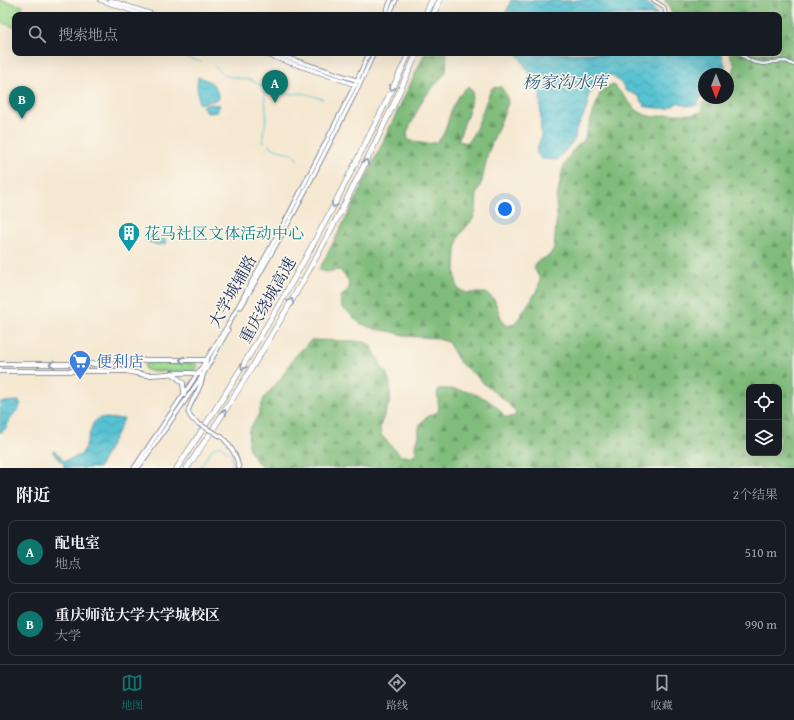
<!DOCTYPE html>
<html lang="zh">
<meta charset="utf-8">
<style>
body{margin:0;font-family:"Gentium Book Plus","Noto Serif SC",serif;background:#20242c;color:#f1f3f6}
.controls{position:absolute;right:12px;bottom:12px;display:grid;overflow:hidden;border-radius:8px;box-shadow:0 4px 16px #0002}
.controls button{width:36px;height:36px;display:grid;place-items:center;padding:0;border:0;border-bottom:1px solid #363941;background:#171b24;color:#f1f3f6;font:20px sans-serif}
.compass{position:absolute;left:698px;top:68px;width:36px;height:36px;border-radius:50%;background:#171b24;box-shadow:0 4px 16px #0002;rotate:180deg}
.you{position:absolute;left:505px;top:209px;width:14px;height:14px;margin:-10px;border:3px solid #fff;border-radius:50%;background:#1a73e8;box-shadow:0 0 0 6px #1a73e833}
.badge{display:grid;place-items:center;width:26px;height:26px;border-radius:50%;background:#0f766e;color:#fff;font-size:13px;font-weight:700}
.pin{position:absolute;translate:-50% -33px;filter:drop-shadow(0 1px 2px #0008)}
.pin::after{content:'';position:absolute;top:21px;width:14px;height:12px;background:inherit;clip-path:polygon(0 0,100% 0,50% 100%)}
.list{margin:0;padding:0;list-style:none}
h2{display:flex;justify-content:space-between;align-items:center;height:52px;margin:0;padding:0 16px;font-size:17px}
h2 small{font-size:13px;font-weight:400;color:#9ea1a6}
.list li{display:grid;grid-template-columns:26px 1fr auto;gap:12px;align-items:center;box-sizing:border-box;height:64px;margin:0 8px 8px;padding:0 8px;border:1px solid #363941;border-radius:8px}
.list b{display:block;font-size:15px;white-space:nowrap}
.list p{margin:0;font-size:13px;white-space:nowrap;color:#9ea1a6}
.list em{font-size:13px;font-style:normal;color:#9ea1a6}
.icon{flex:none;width:22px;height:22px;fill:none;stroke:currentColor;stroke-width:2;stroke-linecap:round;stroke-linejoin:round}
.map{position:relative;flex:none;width:794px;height:468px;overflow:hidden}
.search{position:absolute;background:#171b24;box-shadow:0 4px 16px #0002;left:12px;right:12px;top:12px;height:44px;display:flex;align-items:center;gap:10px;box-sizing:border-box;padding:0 14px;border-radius:8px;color:#9ea1a6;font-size:15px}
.sheet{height:196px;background:#171b24}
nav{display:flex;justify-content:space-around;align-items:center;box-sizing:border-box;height:56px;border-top:1px solid #363941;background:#171b24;font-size:11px;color:#9ea1a6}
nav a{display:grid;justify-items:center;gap:2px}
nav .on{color:#0f766e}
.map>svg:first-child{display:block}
</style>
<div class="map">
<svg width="794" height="468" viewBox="0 0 794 468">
<defs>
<pattern id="grass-dots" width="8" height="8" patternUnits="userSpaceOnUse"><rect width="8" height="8" fill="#a0dd91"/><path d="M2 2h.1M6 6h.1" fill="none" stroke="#89be7f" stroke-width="1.8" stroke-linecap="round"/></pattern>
<pattern id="forest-firs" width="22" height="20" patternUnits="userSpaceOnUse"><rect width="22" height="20" fill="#80bc7b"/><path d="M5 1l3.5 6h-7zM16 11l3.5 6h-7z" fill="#689968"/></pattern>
<pattern id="water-waves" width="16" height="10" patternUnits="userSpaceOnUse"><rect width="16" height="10" fill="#57c2d2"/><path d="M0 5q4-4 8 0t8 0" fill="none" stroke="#479eae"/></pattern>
</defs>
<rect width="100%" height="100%" fill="#fbf7ec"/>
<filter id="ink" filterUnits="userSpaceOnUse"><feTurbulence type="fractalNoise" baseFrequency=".025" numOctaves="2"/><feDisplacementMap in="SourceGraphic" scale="8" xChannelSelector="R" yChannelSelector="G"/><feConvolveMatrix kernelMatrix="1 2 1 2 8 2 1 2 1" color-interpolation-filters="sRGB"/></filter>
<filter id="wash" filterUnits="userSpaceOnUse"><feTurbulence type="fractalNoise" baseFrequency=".012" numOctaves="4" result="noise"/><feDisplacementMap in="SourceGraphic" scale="16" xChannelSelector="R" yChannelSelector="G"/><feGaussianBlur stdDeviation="0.9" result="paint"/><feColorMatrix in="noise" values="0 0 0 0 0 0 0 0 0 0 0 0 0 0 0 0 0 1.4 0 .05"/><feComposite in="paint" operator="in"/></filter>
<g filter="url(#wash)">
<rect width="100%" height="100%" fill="#f5e8d1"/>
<path fill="url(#grass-dots)" stroke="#5e8678" d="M147,363h48l2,2v4l-4,2h-44l-4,-2v-4z"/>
<path fill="url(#forest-firs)" stroke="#4e766c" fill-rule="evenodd" d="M664,0h130v468h-529l-9,-7 -7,-12 -1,-4 1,-15 9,-14 6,-18 17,-20 14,-22 16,-16 43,1 11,1 5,3 9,15 2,6 5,5 4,13v17l-10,25 1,9 20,21h11l4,-3c-3,-10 2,-11 3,-18 0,-3 -1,-5 0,-7 2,-9 11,-13 19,-16 2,-8 -2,-15 0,-23 21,-1 44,4 59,18 3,3 5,6 8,10h5l5,-1 1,-4 -12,-12 -21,-17 -3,-4 -20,-16 -12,-21 -13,-4 -29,-2 -13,-4 -18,-3 -16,-6 -12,-12 -5,-3 -1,-12 4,-3 4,-5 -1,-8 -8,-10 -14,2 -7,-2 37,-71 69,-146h22l-1,19 -23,27 -16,33 1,8c9,2 22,7 31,0 7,-6 10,-25 14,-34 4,-8 9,-14 15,-20l5,6 -3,15 -12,34 9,2c14,-18 15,-36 25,-55l9,-1 5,7 2,9 -20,50 -6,28 -5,12 -1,18 -3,8 -12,14 -3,7 -2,10 -1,21 1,10 2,8 9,4h19l8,6 9,24 5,3 7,-2 23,-35 2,-10 -6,-11 2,-6 13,-6 5,-8 3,-35 -1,-11 7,-34 9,-17 12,-11 16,-47 6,-6 7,-3 23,26 9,5 9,2 17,-3h22l9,-2v-8l5,-6h21v-21l4,-2 3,-9 -6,-13h50v-38h-107l-3,-10zM749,387h30v66h-30z"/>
<path fill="#a0dd91" stroke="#5e8678" d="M0,0l23,6 -3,9h-5v12l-15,-5z"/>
<g fill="url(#water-waves)" stroke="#397898">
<path d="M511,0l63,1 1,-1h68l9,7 5,8h-152z"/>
<path d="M517,53h204l5,15 -12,6h-10v18l-7,13 -11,1 -7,-4 -11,7 -22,-2 -6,-6v-4l-15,-7 -1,-4 -12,-11 -19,4 1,11 -6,6v9l-6,14 -6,10 -1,10 -18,21 -16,-1 -5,-7 5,-14 -1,-47z"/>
<path d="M198,77c14,4 18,7 21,22l-20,5 -2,-18z"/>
<path d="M210,104l10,1 -3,7 -9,1 -6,-7z"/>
<path d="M153,233l4,4 8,1 1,6 -8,1 -12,-4 1,-2z"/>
<path d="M19,401l2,3c-2,5 -5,7 -8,11 -5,6 -5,14 -13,18v-31z"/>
<path d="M101,418l23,1 -25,49h-35v-4l-12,-12 1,-1h2l9,10 17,-6 4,-7 8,-25 3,-3z"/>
</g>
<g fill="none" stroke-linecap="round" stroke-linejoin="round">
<g stroke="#57c2d2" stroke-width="1">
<path d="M172,53l29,9"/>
<path d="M214,66l12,10 25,4 27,15 25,-2 20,6"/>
<path d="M263,87c2,11 4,22 3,33 -1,7 -5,15 -2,22"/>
<path d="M268,145l9,5 17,4 3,6"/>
<path d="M232,456l1,12"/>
<path d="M200,468l12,-19 8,-4 9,7"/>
</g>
</g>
</g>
<g filter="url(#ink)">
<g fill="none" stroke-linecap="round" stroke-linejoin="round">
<g stroke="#677086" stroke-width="4">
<g id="minor">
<path d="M653,0l11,7 2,8"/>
<path d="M738,53l15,9 11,2 9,-2 13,-1 8,4"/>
</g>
</g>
<g stroke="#677086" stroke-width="5">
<g id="tertiary">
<path d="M100,0l43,15"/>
<path d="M110,0l45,15"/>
<path d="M385,15l6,-15"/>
<path d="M389,15l7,-15"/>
<path d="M261,53l95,32"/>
<path d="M272,53l87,28"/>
<path d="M241,307l53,-94 65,-127 15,-33"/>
<path d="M199,424l-8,-6 -3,-6c3,-13 14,-23 15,-37"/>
<path d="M222,437c9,9 15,18 17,31"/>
<path d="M134,468l64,-95 30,-48 62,-113 65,-127 14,-32"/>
<path d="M138,468l65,-93 25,-45"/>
</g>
</g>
<g stroke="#677086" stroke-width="5.5">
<g id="secondary">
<path d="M0,364h125l21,-4h60l-3,15c-17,-5 -37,0 -55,0 -7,0 -15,-3 -22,-4h-126"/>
<path d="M172,373l11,10 1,11"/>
</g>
</g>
<g stroke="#677086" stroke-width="6">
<g id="motorway">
<path d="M425,15l7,-15"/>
<path d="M433,15l7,-15"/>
<path d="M177,468c68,-101 129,-205 183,-314 17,-33 34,-67 49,-101"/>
<path d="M187,468c89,-131 166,-270 230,-415"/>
</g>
</g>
<use href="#minor" stroke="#fff" stroke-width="2.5"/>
<use href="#tertiary" stroke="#fff" stroke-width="3.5"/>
<use href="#secondary" stroke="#fff" stroke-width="4"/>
<use href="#motorway" stroke="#fff" stroke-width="5"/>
<g stroke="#677086" stroke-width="5" stroke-linecap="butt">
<path id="tertiary-bridge" d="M199,424l23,13"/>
</g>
<use href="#tertiary-bridge" stroke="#fff" stroke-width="3.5"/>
</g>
<defs><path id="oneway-chevron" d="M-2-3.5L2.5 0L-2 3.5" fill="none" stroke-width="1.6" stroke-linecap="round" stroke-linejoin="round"/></defs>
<g stroke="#8d97ae">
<use href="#oneway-chevron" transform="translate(392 88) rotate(116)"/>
<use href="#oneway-chevron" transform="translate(366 162) rotate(-63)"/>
<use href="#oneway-chevron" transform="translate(334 205) rotate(118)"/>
<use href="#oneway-chevron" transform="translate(291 301) rotate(-60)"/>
<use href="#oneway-chevron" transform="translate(182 360) rotate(-180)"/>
<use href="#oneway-chevron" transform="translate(52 364) rotate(180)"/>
<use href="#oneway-chevron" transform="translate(243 367) rotate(122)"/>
<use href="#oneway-chevron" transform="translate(224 412) rotate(-58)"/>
</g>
</g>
<defs>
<g id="building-pin" transform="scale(1.15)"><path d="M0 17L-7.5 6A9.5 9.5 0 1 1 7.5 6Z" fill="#0f9aa8" stroke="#fbf7ec"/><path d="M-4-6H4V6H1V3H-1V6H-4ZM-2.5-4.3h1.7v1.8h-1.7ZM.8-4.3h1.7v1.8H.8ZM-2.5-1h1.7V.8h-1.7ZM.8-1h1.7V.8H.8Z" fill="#fff"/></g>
<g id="supermarket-pin" transform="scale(1.15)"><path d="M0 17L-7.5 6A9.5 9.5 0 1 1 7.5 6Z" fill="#3f7fe0" stroke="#fbf7ec"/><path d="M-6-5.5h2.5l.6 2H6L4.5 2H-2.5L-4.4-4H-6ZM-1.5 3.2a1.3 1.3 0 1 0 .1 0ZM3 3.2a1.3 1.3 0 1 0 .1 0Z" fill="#fff"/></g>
</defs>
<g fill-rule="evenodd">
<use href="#building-pin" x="129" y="233"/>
<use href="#supermarket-pin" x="80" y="361"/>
</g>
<g text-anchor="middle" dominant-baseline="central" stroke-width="3" stroke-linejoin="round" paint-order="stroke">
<g font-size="16" fill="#0d838f" stroke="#fbf7ec" text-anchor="start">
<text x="144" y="233">花马社区文体活动中心</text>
</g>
<g font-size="16" fill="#1b2f5e" stroke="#fbf7ec">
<text transform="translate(232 291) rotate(-61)">大学城辅路</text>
<text transform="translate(267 300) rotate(-60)">重庆绕城高速</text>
</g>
<g font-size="16" fill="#366cbe" stroke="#fbf7ec" text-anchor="start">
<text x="96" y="361">便利店</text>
</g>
<g font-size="17" font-style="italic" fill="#2d5b81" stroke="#fbf7ec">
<text x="565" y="81">杨家沟水库</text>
</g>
</g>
</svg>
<div class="controls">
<button><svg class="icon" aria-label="locate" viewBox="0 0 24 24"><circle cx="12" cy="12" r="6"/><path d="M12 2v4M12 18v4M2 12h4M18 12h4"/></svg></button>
<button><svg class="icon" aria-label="layers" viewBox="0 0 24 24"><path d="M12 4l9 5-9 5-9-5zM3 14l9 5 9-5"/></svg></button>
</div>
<svg class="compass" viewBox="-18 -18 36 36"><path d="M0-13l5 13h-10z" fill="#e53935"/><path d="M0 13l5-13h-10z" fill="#9ea1a6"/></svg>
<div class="you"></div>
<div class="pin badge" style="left:275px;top:103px">A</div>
<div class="pin badge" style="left:22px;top:119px">B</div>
<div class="search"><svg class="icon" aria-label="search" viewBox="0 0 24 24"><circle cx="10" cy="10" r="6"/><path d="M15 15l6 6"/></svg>搜索地点</div>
</div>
<section class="sheet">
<h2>附近<small>2个结果</small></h2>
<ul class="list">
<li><span class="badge">A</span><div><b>配电室</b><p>地点</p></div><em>510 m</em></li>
<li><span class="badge">B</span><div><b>重庆师范大学大学城校区</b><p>大学</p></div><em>990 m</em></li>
</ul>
</section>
<nav>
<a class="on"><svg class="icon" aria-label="map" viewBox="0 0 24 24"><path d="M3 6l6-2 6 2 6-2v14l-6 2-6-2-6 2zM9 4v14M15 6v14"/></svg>地图</a>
<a><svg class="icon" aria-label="directions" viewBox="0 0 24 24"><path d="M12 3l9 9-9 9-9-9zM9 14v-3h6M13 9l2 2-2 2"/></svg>路线</a>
<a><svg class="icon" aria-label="saved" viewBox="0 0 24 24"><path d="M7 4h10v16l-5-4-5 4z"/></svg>收藏</a>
</nav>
